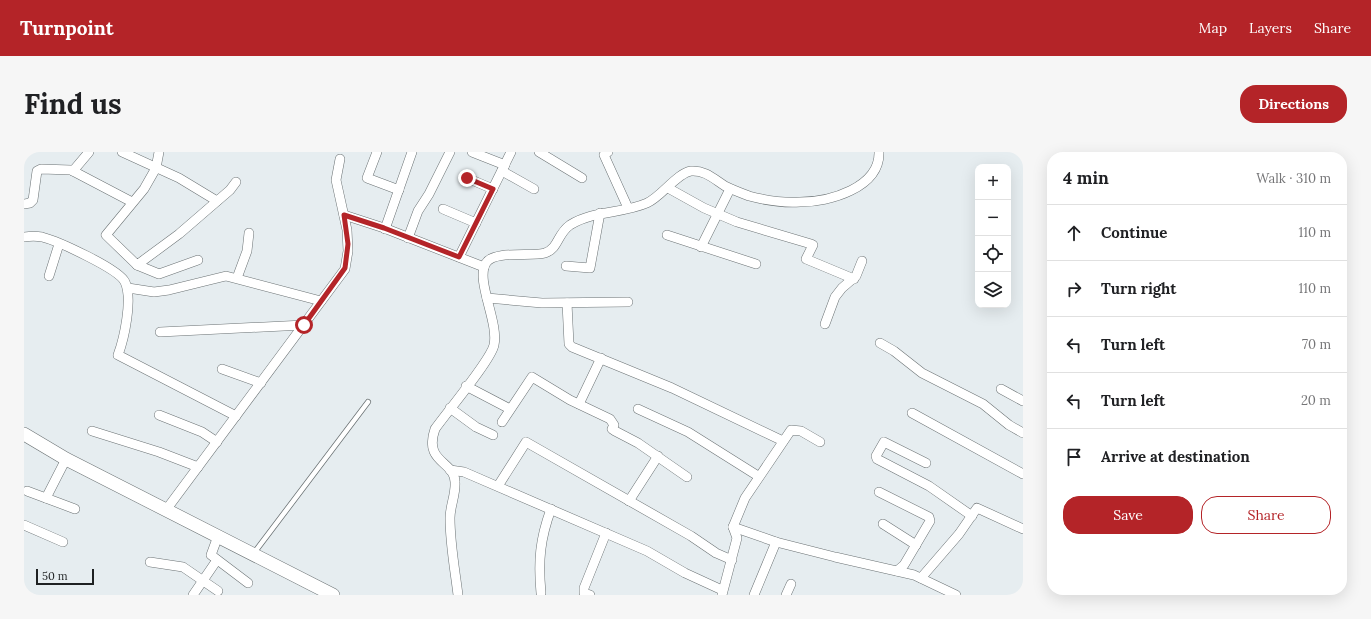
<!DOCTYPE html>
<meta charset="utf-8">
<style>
body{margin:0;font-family:Lora,serif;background:#f6f6f6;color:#202124}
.controls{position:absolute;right:12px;top:12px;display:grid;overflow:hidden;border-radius:8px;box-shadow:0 4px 16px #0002}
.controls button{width:36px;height:36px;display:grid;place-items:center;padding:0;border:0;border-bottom:1px solid #e0e0e0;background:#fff;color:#202124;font:20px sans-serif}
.scale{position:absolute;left:12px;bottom:10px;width:58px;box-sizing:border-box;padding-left:4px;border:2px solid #1e2122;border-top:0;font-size:11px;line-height:14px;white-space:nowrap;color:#1e2122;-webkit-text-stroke:3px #e6edf0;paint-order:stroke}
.stop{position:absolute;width:12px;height:12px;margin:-9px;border:3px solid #b42428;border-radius:50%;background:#fff}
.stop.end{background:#b42428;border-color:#fff;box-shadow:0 1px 4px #0008}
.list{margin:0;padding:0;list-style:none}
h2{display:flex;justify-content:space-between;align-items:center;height:52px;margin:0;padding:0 16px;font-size:17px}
h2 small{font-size:13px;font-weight:400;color:#757577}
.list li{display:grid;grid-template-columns:26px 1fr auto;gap:12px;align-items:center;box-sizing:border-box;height:56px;padding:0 16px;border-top:1px solid #e0e0e0}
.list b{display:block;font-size:15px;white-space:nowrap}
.list em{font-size:13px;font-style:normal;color:#757577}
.actions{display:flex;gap:8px;padding:12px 16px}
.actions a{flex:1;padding:9px 0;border:1px solid #b42428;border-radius:16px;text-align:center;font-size:14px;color:#b42428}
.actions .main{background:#b42428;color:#fff}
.icon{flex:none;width:22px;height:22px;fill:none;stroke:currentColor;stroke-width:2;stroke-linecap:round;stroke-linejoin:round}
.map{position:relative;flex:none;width:999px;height:443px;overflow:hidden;border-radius:16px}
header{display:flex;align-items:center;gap:24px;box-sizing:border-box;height:56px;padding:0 20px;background:#b42428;color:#fff}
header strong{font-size:19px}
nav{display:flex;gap:22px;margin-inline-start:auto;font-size:14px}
.intro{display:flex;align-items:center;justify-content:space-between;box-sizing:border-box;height:96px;padding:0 24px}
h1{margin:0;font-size:28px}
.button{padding:10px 18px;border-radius:16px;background:#b42428;color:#fff;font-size:14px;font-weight:700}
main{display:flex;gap:24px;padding:0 24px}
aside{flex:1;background:#fff;border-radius:16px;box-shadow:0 4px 16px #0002}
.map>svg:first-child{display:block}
</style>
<header>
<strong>Turnpoint</strong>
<nav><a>Map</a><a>Layers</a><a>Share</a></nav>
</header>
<div class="intro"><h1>Find us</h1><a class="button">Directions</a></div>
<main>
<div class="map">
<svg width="999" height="443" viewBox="0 0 999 443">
<rect width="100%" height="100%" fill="#e6edf0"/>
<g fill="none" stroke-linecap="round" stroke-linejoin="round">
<g stroke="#6b7274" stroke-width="6">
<path id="lane" d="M230,401l114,-151"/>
</g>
<g stroke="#6b7274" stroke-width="10">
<g id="street">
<path d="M98,0l57,26 38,23"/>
<path d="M135,0l-3,16 -12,21 -38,46 31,30 42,-31 51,-44 6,-8"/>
<path d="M353,0l-10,26 32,12"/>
<path d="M448,0l33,13"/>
<path d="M515,0l43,26"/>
<path d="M584,0l-4,3 24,53"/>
<path d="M49,19l16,-19"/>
<path d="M478,19l32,18"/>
<path d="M443,26l26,11"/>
<path d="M644,36l36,20 33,14 74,22 2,1 -7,14 48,20"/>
<path d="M0,52l6,-1 3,-3 4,-29 4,-2 30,1 61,32"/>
<path d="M419,57l33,14"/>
<path d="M320,63l40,13 100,39"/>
<path d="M361,77l27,-77"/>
<path d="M643,83l89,29"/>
<path d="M0,85c6,-1 13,-1 18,0 16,4 77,32 83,45 8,17 -1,57 -7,73l118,61"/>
<path d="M384,86l10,-27 11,-17 21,-42"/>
<path d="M677,95l29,-58"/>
<path d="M435,105l52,-105"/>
<path d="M113,113l22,9 39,-14"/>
<path d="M542,114l24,2 10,-55"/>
<path d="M25,124l10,-32"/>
<path d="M213,126l10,-27 2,-18"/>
<path d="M104,136l26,4 15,-2 57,-14 95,25"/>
<path d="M463,146l55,5 86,-1"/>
<path d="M543,151l2,41 3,3 100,41 111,53"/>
<path d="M801,172l10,-27 7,-9 14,-12 6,-15"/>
<path d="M136,180l144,-7"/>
<path d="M856,191l14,8 28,22 61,31 26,21 14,8"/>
<path d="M198,217l39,14"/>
<path d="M442,234l44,23"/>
<path d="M977,237l22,12"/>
<path d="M555,252l22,-46"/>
<path d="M426,256l26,19 17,8"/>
<path d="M614,257l50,23 70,44"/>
<path d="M888,261l111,61"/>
<path d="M135,263l43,17 15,10"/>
<path d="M478,270l30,-45 38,23 40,19 4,6 -2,4 3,2 23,12 49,34"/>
<path d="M68,279l67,21 39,15"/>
<path d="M902,311l-42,-21 -8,14 1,3 52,27 43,30"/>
<path d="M426,318l14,2 183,79 38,22 37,17"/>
<path d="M474,334l28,-44 165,94 25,17 16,7"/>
<path d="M3,339l48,18"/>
<path d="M855,340l50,25 1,4 -26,44 -7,6"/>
<path d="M22,346l20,-39"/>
<path d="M605,349l29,-45"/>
<path d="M142,358l179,-241 3,-18 -1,-21 -11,-50 4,-21"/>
<path d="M859,372l33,21"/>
<path d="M0,373l39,17"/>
<path d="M709,375l43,15 59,15 79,18 42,20"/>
<path d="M194,384l-7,19 37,28"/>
<path d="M126,410l33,5 35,24"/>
<path d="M897,426l38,-44 18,-26 46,21"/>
<path d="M517,441c-3,-32 -1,-54 10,-84"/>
<path d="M169,443l24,-35"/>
<path d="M434,443c-3,-25 -8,-51 -8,-77 0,-12 6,-24 5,-36 0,-21 -32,-19 -20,-53 12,-17 56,-69 59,-84 5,-23 -19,-65 -8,-82 8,-13 46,-6 59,-10 14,-5 12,-19 25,-28 24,-15 52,-11 77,-22 14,-6 30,-30 44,-32 14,-1 23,8 34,15 8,4 16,7 24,10 15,4 35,7 51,6 29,0 80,-14 79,-50"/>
<path d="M566,443l-6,-2v-5l22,-55"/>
<path d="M698,443l15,-57 -4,-11 12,-29 46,-68 10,1 19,11"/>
<path d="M730,443l22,-53"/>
<path d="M762,443l5,-11"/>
</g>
</g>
<g stroke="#6b7274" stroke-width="14">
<path id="secondary" d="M0,282l42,25 267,136"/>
</g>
<use href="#lane" stroke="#fff" stroke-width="4.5"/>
<use href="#street" stroke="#fff" stroke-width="9"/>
<use href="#secondary" stroke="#fff" stroke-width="13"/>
</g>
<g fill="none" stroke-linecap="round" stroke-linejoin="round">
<path stroke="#b42428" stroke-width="5" d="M280,173l41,-57 3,-24 -4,-29 40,13 75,29 34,-68 -26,-11"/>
</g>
</svg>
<div class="controls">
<button>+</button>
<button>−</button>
<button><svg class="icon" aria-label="locate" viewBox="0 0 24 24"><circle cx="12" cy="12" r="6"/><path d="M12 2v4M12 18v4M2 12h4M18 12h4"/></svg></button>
<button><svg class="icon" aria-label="layers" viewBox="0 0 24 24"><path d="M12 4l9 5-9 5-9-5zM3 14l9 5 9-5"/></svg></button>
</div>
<div class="scale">50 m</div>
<div class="stop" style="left:280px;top:173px"></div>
<div class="stop end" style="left:443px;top:26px"></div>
</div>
<aside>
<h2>4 min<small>Walk · 310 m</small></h2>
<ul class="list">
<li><svg class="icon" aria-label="ahead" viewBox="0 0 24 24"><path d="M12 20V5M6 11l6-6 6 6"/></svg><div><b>Continue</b></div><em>110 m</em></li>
<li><svg class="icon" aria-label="right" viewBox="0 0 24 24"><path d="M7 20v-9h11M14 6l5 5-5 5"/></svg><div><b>Turn right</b></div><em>110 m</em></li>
<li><svg class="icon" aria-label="left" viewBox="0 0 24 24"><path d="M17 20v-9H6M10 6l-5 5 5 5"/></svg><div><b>Turn left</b></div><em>70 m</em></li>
<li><svg class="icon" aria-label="left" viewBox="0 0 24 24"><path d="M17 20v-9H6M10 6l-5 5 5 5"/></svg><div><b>Turn left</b></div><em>20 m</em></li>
<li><svg class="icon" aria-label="arrive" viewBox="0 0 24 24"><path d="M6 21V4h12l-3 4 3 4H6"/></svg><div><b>Arrive at destination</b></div></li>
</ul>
<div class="actions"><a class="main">Save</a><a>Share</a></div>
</aside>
</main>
